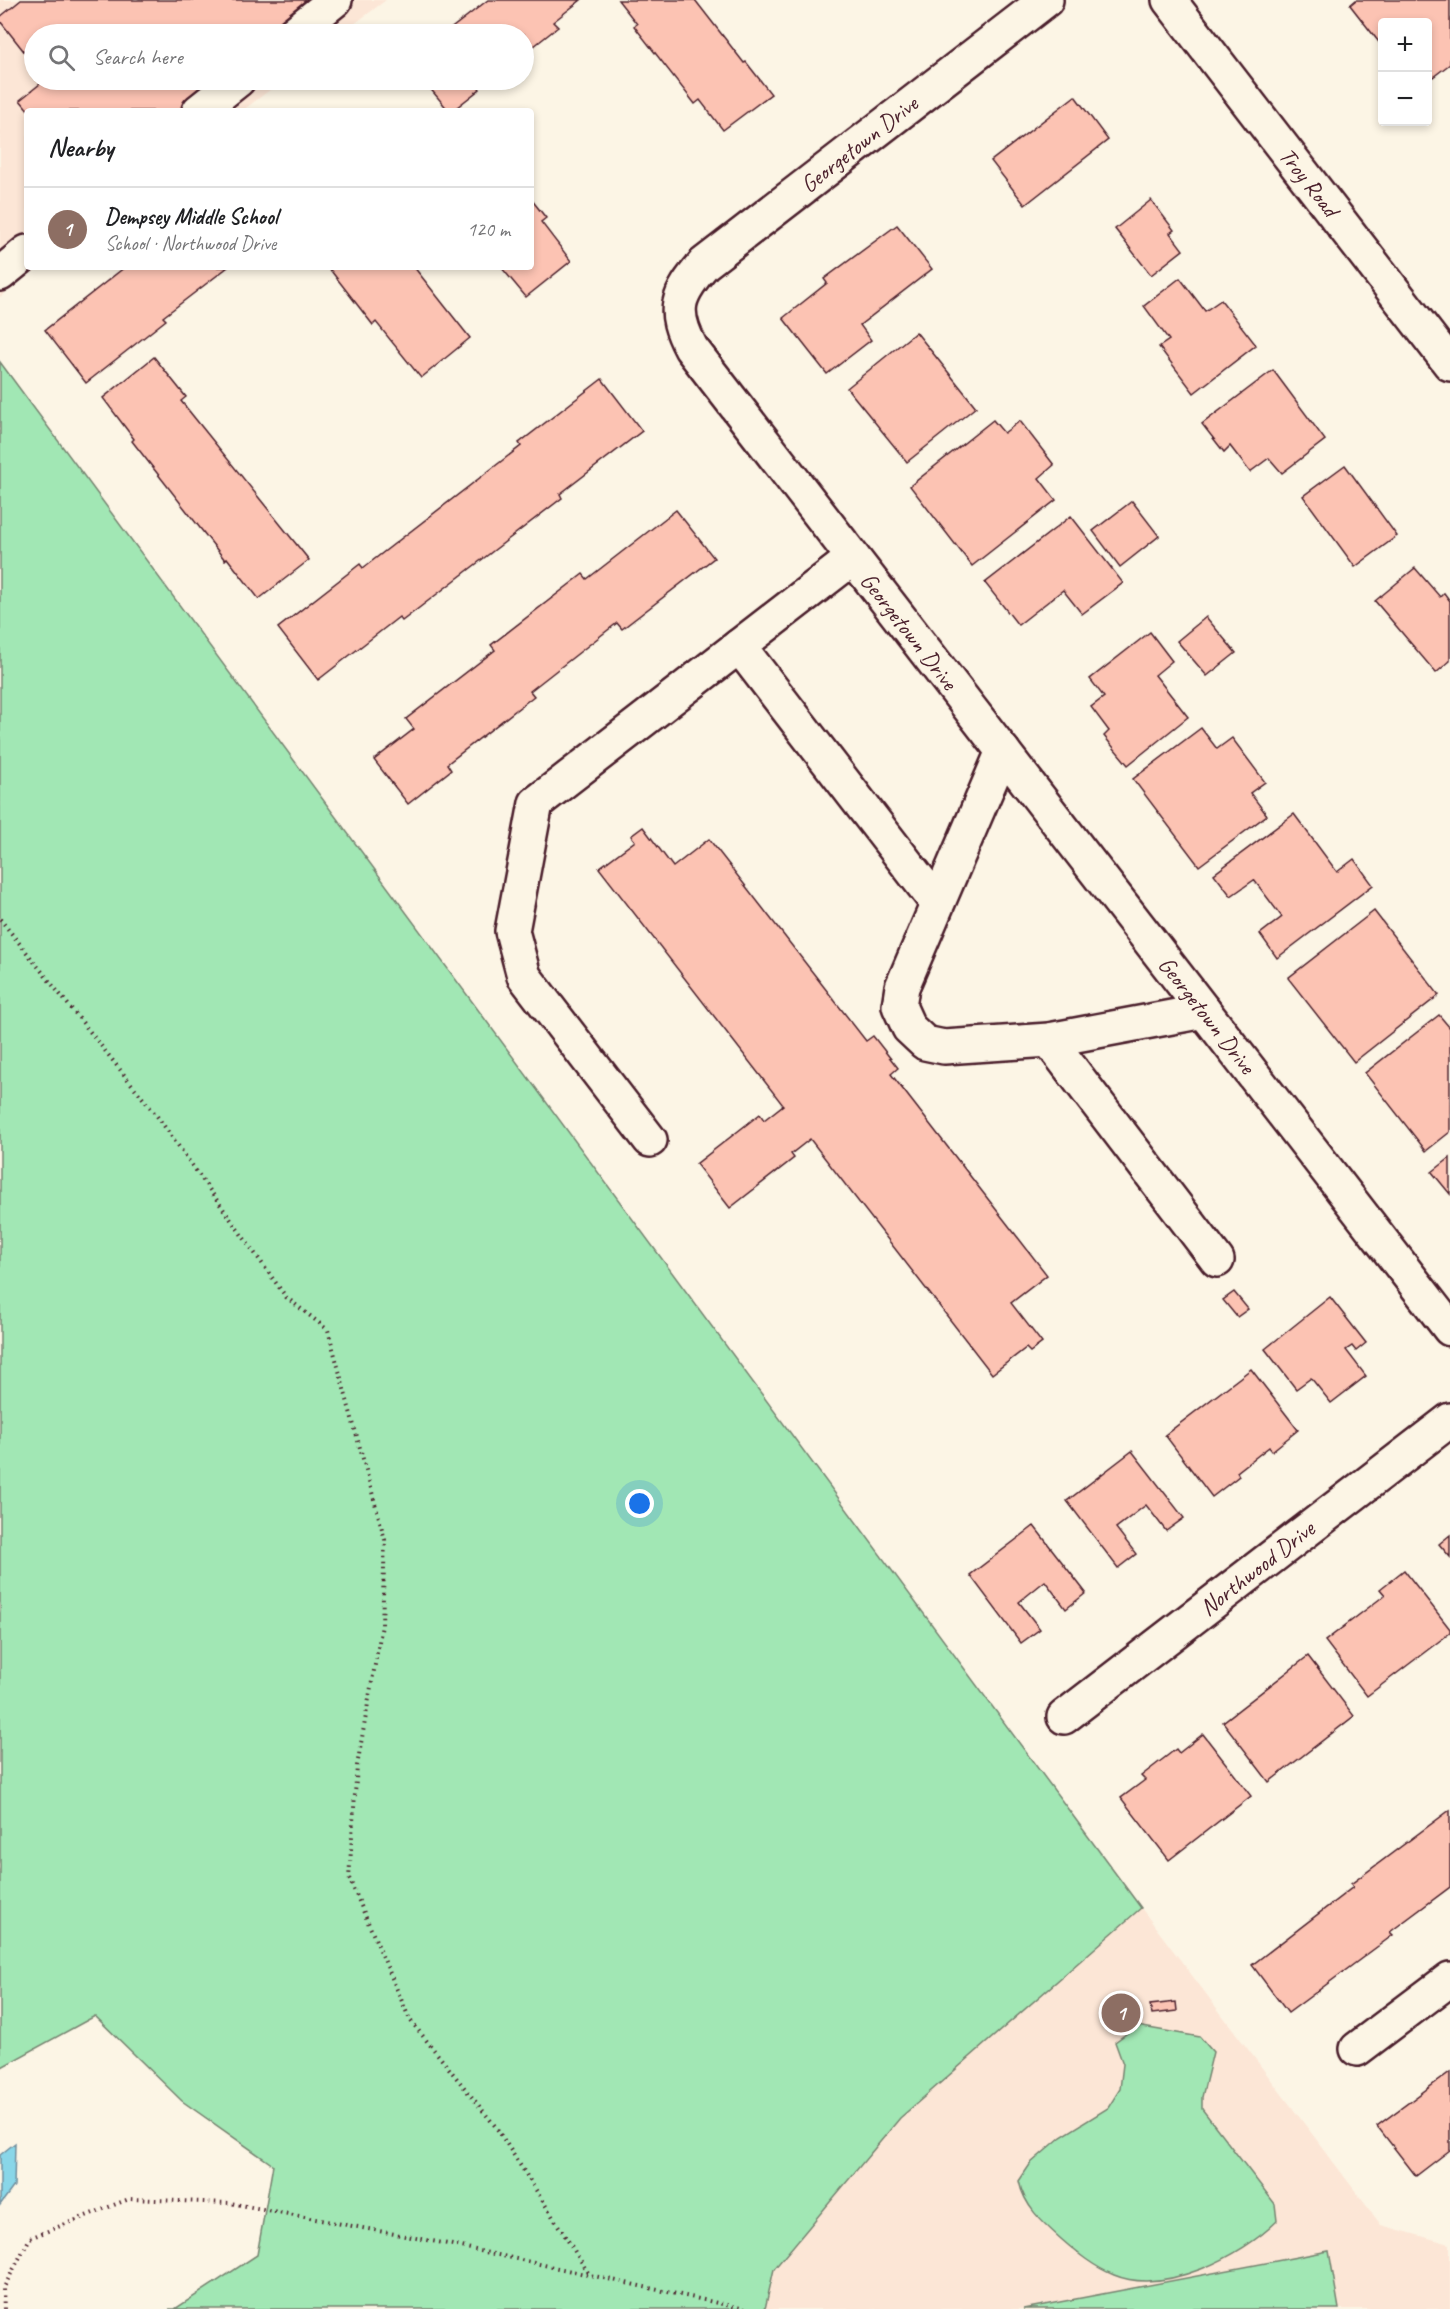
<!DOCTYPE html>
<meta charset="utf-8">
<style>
body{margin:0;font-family:Caveat,sans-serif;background:#f2f2f2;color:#202124}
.controls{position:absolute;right:18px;top:18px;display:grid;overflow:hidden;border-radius:6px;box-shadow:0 3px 9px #0003}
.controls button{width:54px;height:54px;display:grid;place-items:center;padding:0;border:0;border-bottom:2px solid #e0e0e0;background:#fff;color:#202124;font:30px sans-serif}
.you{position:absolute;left:640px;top:1504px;width:21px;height:21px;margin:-15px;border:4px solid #fff;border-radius:50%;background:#1a73e8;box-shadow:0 0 0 9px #1a73e833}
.badge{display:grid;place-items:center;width:39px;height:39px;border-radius:50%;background:#d1495b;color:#fff;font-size:20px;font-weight:700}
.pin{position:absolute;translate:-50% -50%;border:3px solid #fff;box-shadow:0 2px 6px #0006}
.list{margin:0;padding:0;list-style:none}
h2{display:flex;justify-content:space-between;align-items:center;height:78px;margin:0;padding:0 24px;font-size:26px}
h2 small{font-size:20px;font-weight:400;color:#757577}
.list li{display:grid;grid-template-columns:39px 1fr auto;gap:18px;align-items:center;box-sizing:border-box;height:84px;padding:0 24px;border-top:2px solid #e0e0e0}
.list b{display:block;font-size:22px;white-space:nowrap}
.list p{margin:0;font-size:20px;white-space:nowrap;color:#757577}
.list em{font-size:20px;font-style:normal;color:#757577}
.icon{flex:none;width:33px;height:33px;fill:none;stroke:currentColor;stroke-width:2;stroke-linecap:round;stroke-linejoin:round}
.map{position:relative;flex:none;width:1450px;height:2309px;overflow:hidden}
.search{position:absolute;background:#fff;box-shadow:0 3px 9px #0003;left:24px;top:24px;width:510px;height:66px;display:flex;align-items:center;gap:15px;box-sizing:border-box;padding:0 21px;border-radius:33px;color:#757577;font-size:22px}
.panel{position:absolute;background:#fff;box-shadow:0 3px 9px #0003;left:24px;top:108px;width:510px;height:162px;border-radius:6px}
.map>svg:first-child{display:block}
</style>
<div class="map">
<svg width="1450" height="2309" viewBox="0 0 1450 2309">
<rect width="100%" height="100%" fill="#fcf5e5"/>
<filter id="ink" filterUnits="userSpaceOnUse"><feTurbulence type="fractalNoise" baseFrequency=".0167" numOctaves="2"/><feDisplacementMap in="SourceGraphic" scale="12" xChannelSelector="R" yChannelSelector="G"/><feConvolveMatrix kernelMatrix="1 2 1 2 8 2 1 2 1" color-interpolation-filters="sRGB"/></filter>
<g filter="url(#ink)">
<g fill="#fce6d6">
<path d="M0,0h386l-45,34h-307v46h249l-41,31h-215v156h11l-38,30z"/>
<path d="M1141,1908l240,317 69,19v65h-685l9,-39 126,-152z"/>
</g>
<g fill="#a1e7b4" stroke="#768370" stroke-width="1.5">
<path d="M0,362l1141,1546 -241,210 -126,151 -9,40h-596h6l82,-54 16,-90 -91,-64 -87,-85 -95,52z"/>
<path d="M1137,2026l63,11 13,15 -11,45v12l73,95 2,17c-35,35 -113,75 -163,54 -20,-8 -37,-22 -53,-36 -19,-17 -37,-33 -42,-58l12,-18 30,-26 47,-29 12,-19 3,-25 -8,-22z"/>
<path d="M1329,2251l10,58h-316z"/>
</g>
<path fill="#89d6e8" stroke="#708d9c" stroke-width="1.5" d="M15,2143l-1,43 -14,19v-50z"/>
<g fill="#fcc3b3" stroke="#4a1f2b" stroke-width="1.5">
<path d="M21,0h296l-42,34h-241v30l-34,-43v-4z"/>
<path d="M488,0h93l-28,22 5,5 -34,27v-20h-80z"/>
<path d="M618,0h77l49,63 2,-1 25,32 -48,36 -23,-30 -5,4 -61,-78 3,-2z"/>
<path d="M1356,0h94v64l-17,13 -5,-6v-49h-46v24l-32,-41z"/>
<path d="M45,80h174l-38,31h-152l-9,-11z"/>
<path d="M423,80h58l-5,3 4,6 -28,22h-3z"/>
<path d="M1075,96l33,44 -83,65 -34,-44z"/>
<path d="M531,199l15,19 -5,4 30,39 -45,36 -25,-30h30z"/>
<path d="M1151,200l23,30 -4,3 13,17 -32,25 -36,-46z"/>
<path d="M897,225l35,44 -72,56 11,15 -44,34 -44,-56 44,-35 -3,-4z"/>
<path d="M125,267h103l-65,50 3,3 -80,63 -41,-53z"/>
<path d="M328,267h86l56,71 -49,40 -45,-56 -3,3z"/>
<path d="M1180,278l25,33 16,-11 35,45 -62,48 -35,-46 10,-7 -25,-34z"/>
<path d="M916,332l60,75 -69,55 -60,-74z"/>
<path d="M154,357l32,40 -5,4 128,159 -50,39 -32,-41 -2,2 -93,-119 2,-2 -31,-41z"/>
<path d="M1273,370l52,70 -43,33 -13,-15 -19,14 -20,-26 -6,6 -22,-28z"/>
<path d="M602,379l40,52 -82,63 2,4 -160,123 -3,-4 -81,63 -40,-52 82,-64 3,4 158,-122 -2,-3z"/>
<path d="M993,420l11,13 16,-12 34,44 -15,13 17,22 -84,66 -62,-80z"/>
<path d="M1345,465l52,71 -42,31 -52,-71z"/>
<path d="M1132,501l27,35 -39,31 -27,-36z"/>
<path d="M676,510l38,48 -92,71 -5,-6 -87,68 4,5 -87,68 4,6 -43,34 -34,-44 40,-31 -8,-10 89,-69 -4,-5 92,-71 4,5z"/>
<path d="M1071,516l52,67 -41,31 -19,-24 -45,35 -33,-42z"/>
<path d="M1415,568l25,29 4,-4 6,8v60l-14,12 -61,-72z"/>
<path d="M1206,617l30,36 -29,23 -30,-35z"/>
<path d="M1150,632l22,29 -17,14 33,42 -60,48 -24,-29 5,-5 -18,-24 13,-10 -14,-18z"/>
<path d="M1201,728l16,21 15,-11 33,44 -15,11 17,22 -68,51 -66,-87z"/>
<path d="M1294,814l43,58 17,-13 19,26 -96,73 -17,-24 22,-17 -28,-37 -23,16 -17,-22z"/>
<path d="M643,827l30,40 36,-28 157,202 7,-5 25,32 -7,6 156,201 -36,28 31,40 -12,9 -4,-4 -34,26 -182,-235 -19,15 3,4 -64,50 -34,-44 64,-50 4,6 19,-15 -184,-237 36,-27 -4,-5z"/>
<path d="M1374,911l65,84 -85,67 -66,-84z"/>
<path d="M1439,1015l11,13v104l-24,19 -61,-78z"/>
<path d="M1450,1158v36l-18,-22z"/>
<path d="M1234,1292l14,17 -11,8 -14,-17z"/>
<path d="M1330,1297l36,46 -10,8 -4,-5 -6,4 20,26 -35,27 -20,-25 -15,11 -31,-40z"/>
<path d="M1251,1369l47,61 -26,21 -3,-4 -32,25 2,4 -27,21 -47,-62z"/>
<path d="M1132,1451l52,67 -18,13 -20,-26 -30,23 20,26 -18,14 -51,-67z"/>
<path d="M1034,1526l52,67 -20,16 -21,-28 -26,21 21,27 -19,14 -51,-68z"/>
<path d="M1450,1535v22l-11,-13z"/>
<path d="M1404,1570l46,59v4l-83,63 -42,-55 60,-46 -5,-6z"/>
<path d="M1308,1656l46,60 -85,66 -46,-60z"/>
<path d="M1203,1734l48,62 -82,64 -48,-62 24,-18 -4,-4 35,-27 3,4z"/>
<path d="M1450,1810v77l-60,45 3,3 -105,78 -36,-48 101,-78 -2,-3z"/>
<path d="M1176,2002l1,9 -25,3 -2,-9z"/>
<path d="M1450,2072v78l-34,26 -39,-50z"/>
</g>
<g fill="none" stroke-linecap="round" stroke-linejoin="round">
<g stroke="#4a1f2b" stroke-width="38">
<g id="minor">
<path d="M1046,0l-342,264c-27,31 -33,46 -13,84l759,981"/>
<path d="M1169,0l281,364"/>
<path d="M293,34l42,-34"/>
<path d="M199,111l39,-31"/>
<path d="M0,274l27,-22"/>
<path d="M739,646l198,257"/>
<path d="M1003,751l-101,236 -3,19 10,22 16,15 19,4 105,-7 155,-29"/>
<path d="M1049,1040l168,220"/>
<path d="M650,1140l-126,-164 -12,-45 24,-128 317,-245"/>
<path d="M1064,1717l386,-297"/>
<path d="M1357,2049l93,-70"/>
</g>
</g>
<g stroke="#4a1f2b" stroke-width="4" stroke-dasharray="1.5 4.5" stroke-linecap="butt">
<path d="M0,919l157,197 129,181 42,33 57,210 -3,85 -25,141 -8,112 61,142 86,107 93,147"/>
<path d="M4,2309l-1,-20 27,-51 99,-39 101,4 218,41 297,65"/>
</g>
<use href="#minor" stroke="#fcf5e5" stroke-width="33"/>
</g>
</g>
<g text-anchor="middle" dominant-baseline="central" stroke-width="5" stroke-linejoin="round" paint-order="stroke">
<g font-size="24" fill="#4a1f2b" stroke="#fcf5e5">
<text transform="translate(859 144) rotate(-38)">Georgetown Drive</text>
<text transform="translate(1309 182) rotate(52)">Troy Road</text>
<text transform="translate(909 631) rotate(52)">Georgetown Drive</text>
<text transform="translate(1207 1015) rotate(52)">Georgetown Drive</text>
<text transform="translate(1257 1568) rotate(-38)">Northwood Drive</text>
</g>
</g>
</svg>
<div class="controls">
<button>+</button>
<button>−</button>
</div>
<div class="you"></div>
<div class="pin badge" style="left:1121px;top:2013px;background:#8d6e63">1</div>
<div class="search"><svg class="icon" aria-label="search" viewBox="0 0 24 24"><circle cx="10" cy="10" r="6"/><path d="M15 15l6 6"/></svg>Search here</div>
<section class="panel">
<h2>Nearby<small></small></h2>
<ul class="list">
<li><span class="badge" style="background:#8d6e63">1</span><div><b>Dempsey Middle School</b><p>School · Northwood Drive</p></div><em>120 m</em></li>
</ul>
</section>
</div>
